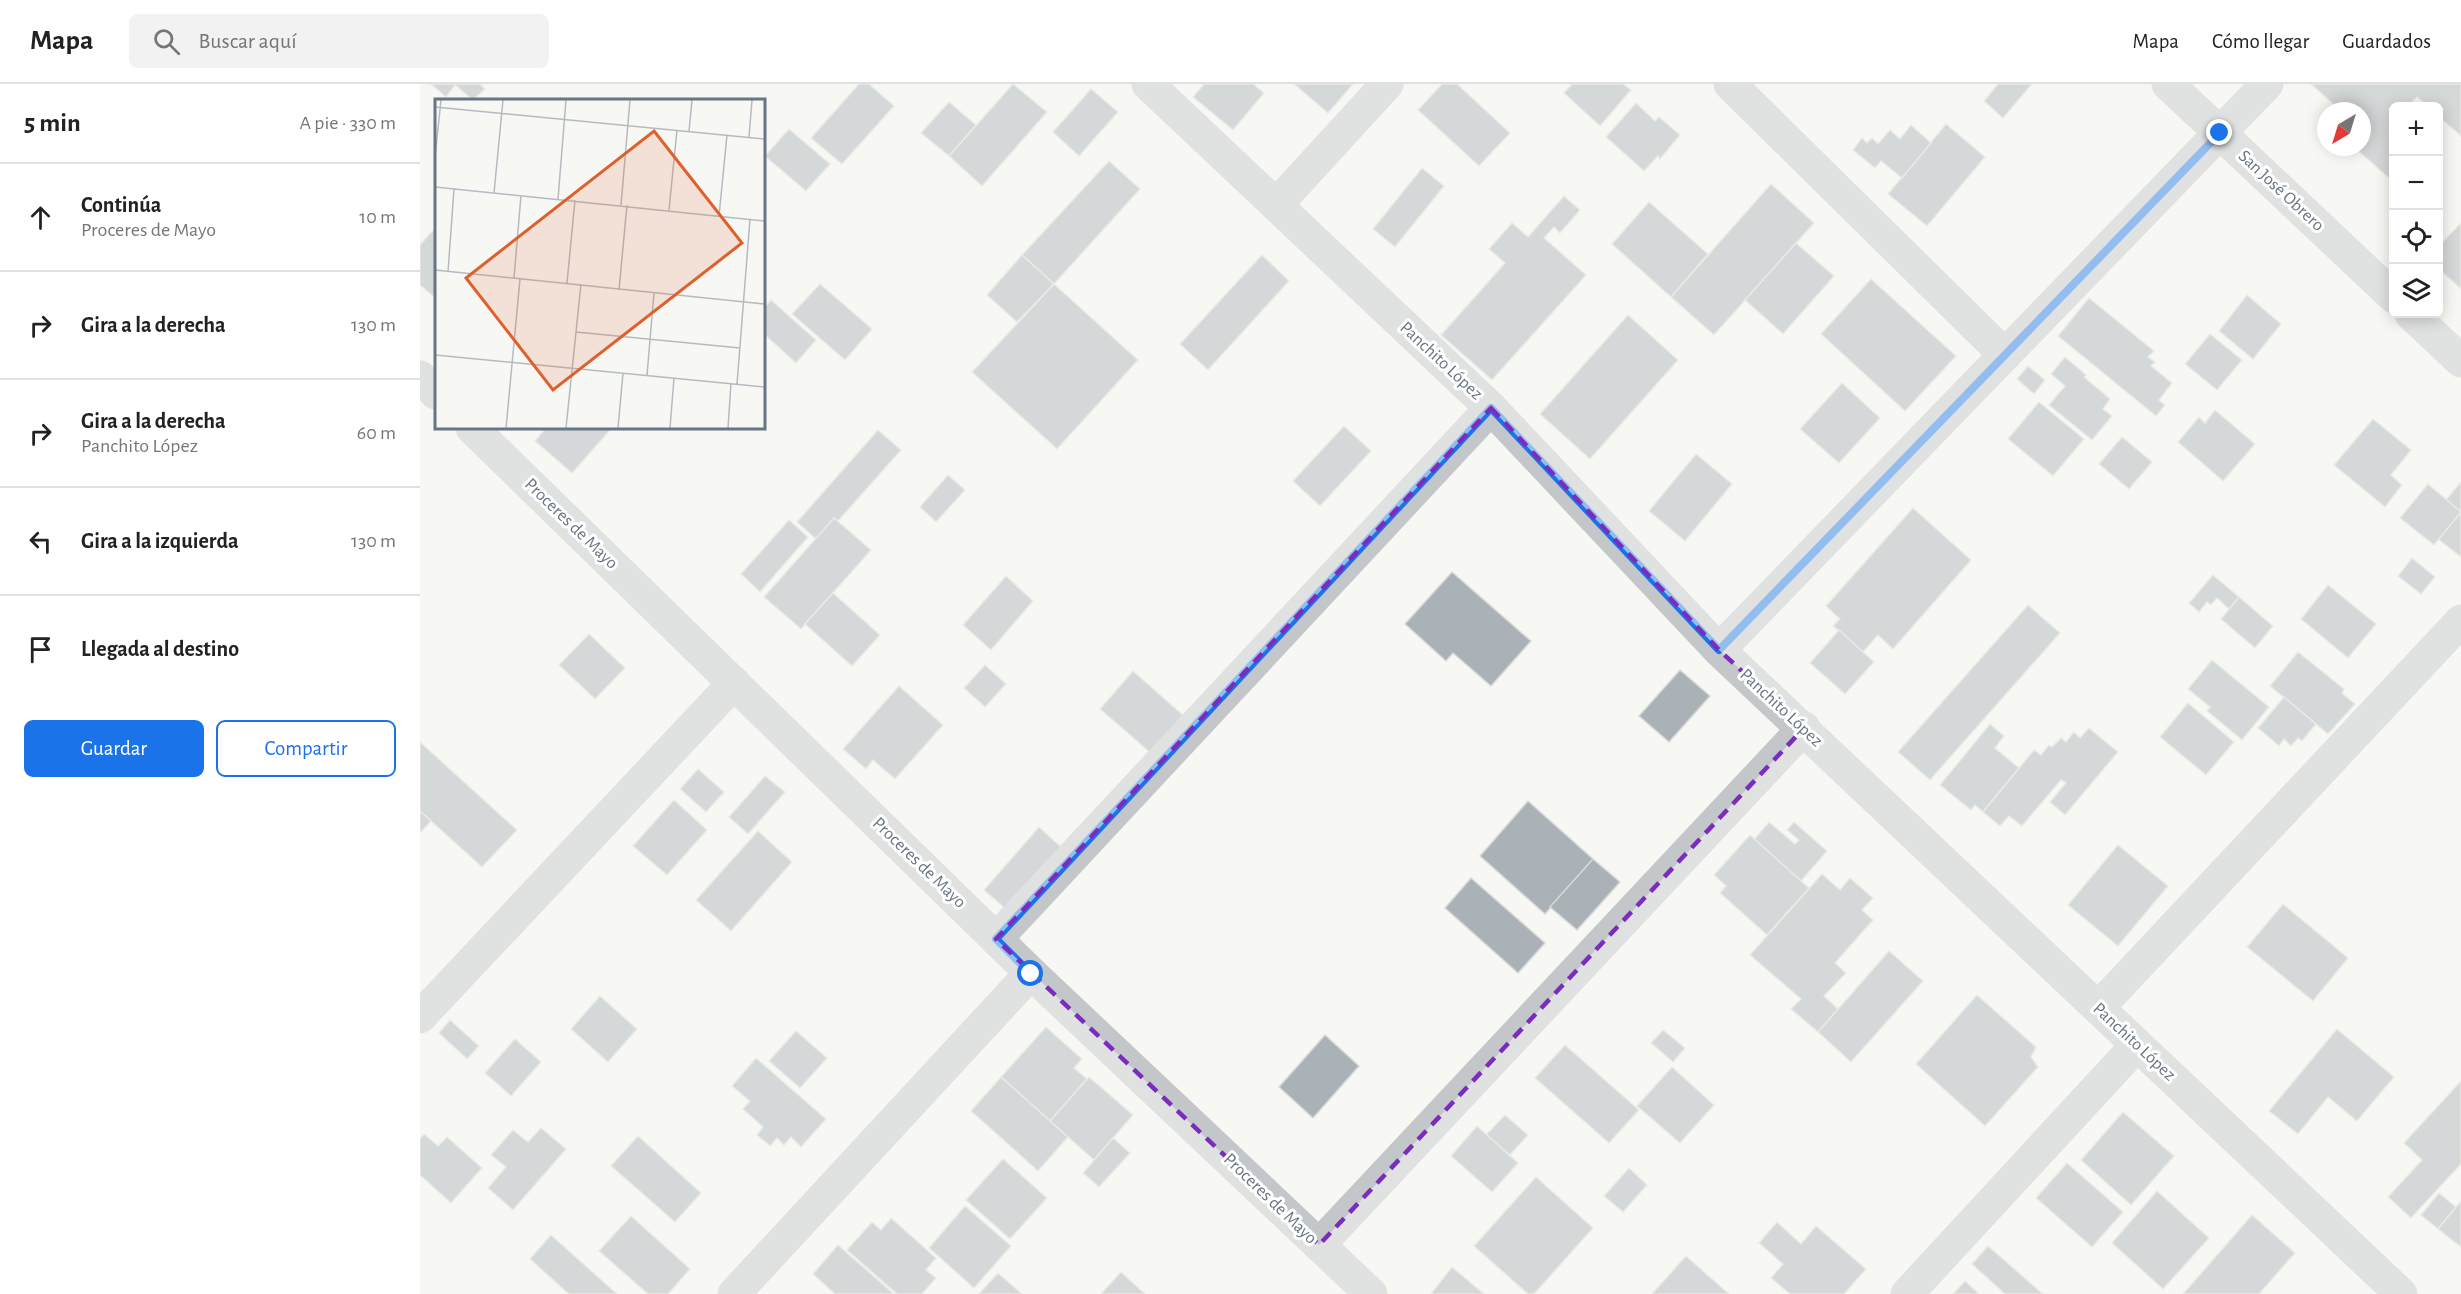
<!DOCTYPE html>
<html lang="es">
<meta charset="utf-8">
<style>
body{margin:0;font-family:"Alegreya Sans",sans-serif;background:#f2f2f2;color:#222}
.controls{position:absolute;right:18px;top:18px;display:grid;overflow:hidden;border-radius:9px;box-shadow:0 3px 15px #0003}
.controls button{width:54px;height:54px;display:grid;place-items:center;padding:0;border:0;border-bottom:2px solid #e0e0e0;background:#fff;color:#222;font:30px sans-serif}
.compass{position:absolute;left:1897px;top:18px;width:54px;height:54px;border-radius:50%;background:#fff;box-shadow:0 3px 15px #0003;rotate:218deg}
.stop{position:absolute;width:18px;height:18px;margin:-14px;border:4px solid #1a73e8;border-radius:50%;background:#fff}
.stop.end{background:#1a73e8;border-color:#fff;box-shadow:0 2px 6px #0008}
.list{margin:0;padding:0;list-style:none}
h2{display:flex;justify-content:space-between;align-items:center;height:78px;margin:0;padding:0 24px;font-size:26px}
h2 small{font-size:20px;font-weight:400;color:#767676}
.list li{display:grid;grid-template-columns:39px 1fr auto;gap:18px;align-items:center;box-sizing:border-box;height:108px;padding:0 24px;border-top:2px solid #e0e0e0}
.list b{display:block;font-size:22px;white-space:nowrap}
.list p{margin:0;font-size:20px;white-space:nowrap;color:#767676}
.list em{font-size:20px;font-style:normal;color:#767676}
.actions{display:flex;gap:12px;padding:18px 24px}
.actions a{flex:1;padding:14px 0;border:2px solid #1a73e8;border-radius:9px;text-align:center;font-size:21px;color:#1a73e8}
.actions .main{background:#1a73e8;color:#fff}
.icon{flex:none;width:33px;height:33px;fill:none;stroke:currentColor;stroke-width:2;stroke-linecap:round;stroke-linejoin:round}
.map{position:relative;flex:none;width:2041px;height:1210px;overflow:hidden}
header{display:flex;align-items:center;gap:36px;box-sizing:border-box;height:84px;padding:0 30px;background:#fff;border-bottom:2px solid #e0e0e0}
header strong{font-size:28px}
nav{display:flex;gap:33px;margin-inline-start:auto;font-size:21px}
.search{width:420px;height:54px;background:#f2f2f2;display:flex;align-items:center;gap:15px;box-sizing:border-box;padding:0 21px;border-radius:9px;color:#767676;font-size:22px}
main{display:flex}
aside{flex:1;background:#fff}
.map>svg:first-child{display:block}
</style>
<header>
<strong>Mapa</strong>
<div class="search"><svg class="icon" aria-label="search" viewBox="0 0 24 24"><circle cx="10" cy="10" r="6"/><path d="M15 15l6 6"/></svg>Buscar aquí</div>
<nav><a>Mapa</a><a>Cómo llegar</a><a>Guardados</a></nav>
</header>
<main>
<aside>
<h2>5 min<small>A pie · 330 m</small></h2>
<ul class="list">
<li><svg class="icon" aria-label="ahead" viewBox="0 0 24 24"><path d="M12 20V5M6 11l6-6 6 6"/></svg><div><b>Continúa</b><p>Proceres de Mayo</p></div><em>10 m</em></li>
<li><svg class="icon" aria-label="right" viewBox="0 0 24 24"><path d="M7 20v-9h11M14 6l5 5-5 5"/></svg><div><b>Gira a la derecha</b></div><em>130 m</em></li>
<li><svg class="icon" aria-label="right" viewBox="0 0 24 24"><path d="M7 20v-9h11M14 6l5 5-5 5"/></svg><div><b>Gira a la derecha</b><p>Panchito López</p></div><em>60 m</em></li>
<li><svg class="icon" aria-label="left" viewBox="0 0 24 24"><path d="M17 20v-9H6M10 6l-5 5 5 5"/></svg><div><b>Gira a la izquierda</b></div><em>130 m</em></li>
<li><svg class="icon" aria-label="arrive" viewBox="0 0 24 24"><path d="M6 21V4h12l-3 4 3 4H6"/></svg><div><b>Llegada al destino</b></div></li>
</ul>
<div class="actions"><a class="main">Guardar</a><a>Compartir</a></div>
</aside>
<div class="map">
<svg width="2041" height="1210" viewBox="0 0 2041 1210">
<rect width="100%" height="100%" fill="#f7f7f4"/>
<g fill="#aab1b7" stroke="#d9d9d7" stroke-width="1.5">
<path d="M11,0h49l5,5 -12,11 -18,-15 -9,12z"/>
<path d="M439,0h10l25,22 -52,58 -31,-26z"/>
<path d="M593,0l34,28 -65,74 -33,-30z"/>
<path d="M784,0h49l11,9 -31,37 -40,-33z"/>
<path d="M874,0h59l-25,29z"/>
<path d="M1022,0h15l53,49 -31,33 -61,-56z"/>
<path d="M1152,0h51l8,6 -31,36 -36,-33z"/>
<path d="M1578,0h34l-29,34 -19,-17z"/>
<path d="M1891,0h150v52l-23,-20v-10h-10l-11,-9 -9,9h-14v67l-5,5 -35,-31h8v-36h-21z"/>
<path d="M671,5l27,23 -39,44 -26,-24z"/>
<path d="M529,18l27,23 -27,31 -28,-23z"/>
<path d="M1216,19l19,18 4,-4 21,18 -20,24 -2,-3 -14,15 -38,-34z"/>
<path d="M1526,40l39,33 -58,69 -39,-32z"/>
<path d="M1491,41l20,18 -29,35 -21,-17 -6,7 -22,-18 9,-12 5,5 5,-5 6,6 12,-14 10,9z"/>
<path d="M369,45l41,35 -24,27 -41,-35z"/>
<path d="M689,77l31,28 -86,95 -32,-29z"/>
<path d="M1002,84l22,18 -49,61 -22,-18z"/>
<path d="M1351,100l43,39 -100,112 -43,-38z"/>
<path d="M1144,112l16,14 -20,23 -6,-6 -10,11 42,37 -94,105 -51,-45 64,-72 -16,-14 23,-26 16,14z"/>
<path d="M1229,118l59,52 -37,43 -59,-53z"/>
<path d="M2041,139v66l-23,-21v-21z"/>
<path d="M16,143v67l-2,3 -14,-12v-40z"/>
<path d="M1376,159l38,33 -51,58 -38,-34z"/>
<path d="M602,171l32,29 -37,38 -30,-27z"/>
<path d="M842,171l27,26 -81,89 -28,-26z"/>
<path d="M1451,195l85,77 -51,55 -84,-77z"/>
<path d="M400,200l52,45 -27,31 -53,-46z"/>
<path d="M634,200l84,76 -81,89 -85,-77z"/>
<path d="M1827,211l34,29 -28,35 -34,-28z"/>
<path d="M1669,214l65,53 -6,6 7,5 -4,4 21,17 -13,17 6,5 -9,11 -98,-80z"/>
<path d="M351,216l45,40 -20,23 -32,-29v-26z"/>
<path d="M1208,231l50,45 -88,99 -50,-45z"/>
<path d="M1790,250l32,26 -25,30 -32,-26z"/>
<path d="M1645,273l21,18 -2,2 26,22 -7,10 9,7 -20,24 -43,-35 16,-19 -14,-12z"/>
<path d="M1608,282l17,14 -11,14 -17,-15z"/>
<path d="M1422,299l38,35 -41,45 -39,-34z"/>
<path d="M1619,318l45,37 -31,37 -45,-37z"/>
<path d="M1795,326l40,34 -32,37 -45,-39 21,-25 6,6z"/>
<path d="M1953,335l38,31 -20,25 11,10 -17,22 -51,-42z"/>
<path d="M924,342l27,25 -51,55 -27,-25z"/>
<path d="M126,344h66l-40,45 -37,-32z"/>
<path d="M458,346l23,20 -63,71 -4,-3 -18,21 -19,-17z"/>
<path d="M1702,353l30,25 -23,27 -30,-25z"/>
<path d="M1276,370l36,30 -47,57 -36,-30z"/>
<path d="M528,391l17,15 -29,32 -16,-15z"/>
<path d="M2041,398v75l-23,-18 23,-27 -15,-12z"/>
<path d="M2008,400l33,28 -27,33 -34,-27z"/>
<path d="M1493,424l58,52 -78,89 -15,-14 -15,17 -30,-26 7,-7 -14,-13z"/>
<path d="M414,434l37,32 -70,79 -37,-32z"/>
<path d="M369,436l19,17 -48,55 -19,-18z"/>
<path d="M1992,474l23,19 -14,17 -23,-18z"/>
<path d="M1032,488l79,69 -40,45 -38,-33 -7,8 -41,-37z"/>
<path d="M1793,491l26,22 -10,12 -12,-11 -6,7 -4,-3 -8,10 -10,-9z"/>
<path d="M586,492l27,25 -42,49 -28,-25z"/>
<path d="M1908,501l48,39 -28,34 -47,-39z"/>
<path d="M413,509l47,42 -28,31 -47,-42z"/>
<path d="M1819,513l34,29 -18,22 -34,-29z"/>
<path d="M1608,521l32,28 -130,147 -32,-28z"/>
<path d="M1419,546l35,32 -29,32 -35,-31z"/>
<path d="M169,550l36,34 -30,31 -36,-34z"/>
<path d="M1878,568l46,37 -2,4 13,11 -27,30 -58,-48z"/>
<path d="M1792,576l57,47 -27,33 -35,-29 3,-4 -22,-18z"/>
<path d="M565,581l21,19 -21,23 -21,-19z"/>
<path d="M1260,586l30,26 -41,46 -30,-26z"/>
<path d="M713,587l52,46 -33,37 -52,-45z"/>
<path d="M479,602l44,39 -48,54 -22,-19 -7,9 -23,-20z"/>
<path d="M1864,613l32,27 -14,17 -4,-3 -7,8 -7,-7 -5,7 -21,-18z"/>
<path d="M1768,619l46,39 -28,33 -46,-38z"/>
<path d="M1570,640l14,12 -9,12 24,20 -36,44 -8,-7 -4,5 -31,-25z"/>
<path d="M1669,644l29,24 -53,63 -15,-13 16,-19 -5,-3 -39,46 -13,-10 -9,10 -17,-14 51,-62 7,5 8,-10 3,2 9,-9 5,4 8,-10 6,6z"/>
<path d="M0,658l97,88 -35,37 -62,-56z"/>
<path d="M278,685l26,23 -18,20 -26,-23z"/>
<path d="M345,692l20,16 -37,42 -19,-17z"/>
<path d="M254,716l33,30 -40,45 -34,-29z"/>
<path d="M1108,717l65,58 -48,55 -65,-58z"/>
<path d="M0,727l11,10 -11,12z"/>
<path d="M1349,738l26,22 4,-4 -12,-10 7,-8 33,29 -26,30 -47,-41z"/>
<path d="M619,743l23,21 -55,62 -23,-20z"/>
<path d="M338,747l34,31 -61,69 -35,-31z"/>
<path d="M1330,751l59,53 -42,47 -47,-42 6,-7 -12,-11z"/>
<path d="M1698,761l50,41 -50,60 -50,-41z"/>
<path d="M1173,775l27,23 -43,48 -27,-23z"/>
<path d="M1402,790l18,16 10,-12 23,20 -11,12 11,10 -38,43 11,10 -22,23 14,13 -20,23 -27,-23 10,-10 -51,-44z"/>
<path d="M1051,794l74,65 -27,30 -73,-65z"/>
<path d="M1863,820l65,54 -35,43 -66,-54z"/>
<path d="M1469,867l34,30 -72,81 -33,-30z"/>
<path d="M1557,911l59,52 -5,10 7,10 -53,59 -69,-62z"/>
<path d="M180,912l37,33 -29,33 -37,-33z"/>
<path d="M30,936l29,26 -12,13 -28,-26z"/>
<path d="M626,943l36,32 -8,9 13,11 -37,42 -49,-44z"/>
<path d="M1917,945l57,48 -37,44 -29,-24 -30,37 -29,-23z"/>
<path d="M1243,946l22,18 -12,14 -22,-19z"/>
<path d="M376,947l31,27 -27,30 -31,-27z"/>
<path d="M905,951l34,31 -46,52 -34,-31z"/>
<path d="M95,955l26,23 -30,34 -26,-23z"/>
<path d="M1145,961l74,65 -30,33 -74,-65z"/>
<path d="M336,974l70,61 -25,28 -10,-10 -7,8 -7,-7 -7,8 -13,-11 6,-8 -20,-18 7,-8 -18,-15z"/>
<path d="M1252,983l42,38 -34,38 -43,-37z"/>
<path d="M581,993l67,60 -30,34 -67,-60z"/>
<path d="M669,993l44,38 -39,45 -44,-39z"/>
<path d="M2041,997v83l-50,54 -23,-21 34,-37 -18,-17z"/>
<path d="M1703,1028l51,44 -43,49 -50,-45z"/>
<path d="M1085,1031l23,20 -18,20 -24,-20z"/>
<path d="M1057,1042l41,37 -26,29 -41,-36z"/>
<path d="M121,1044l25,21 -53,61 -25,-22 18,-21 -15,-12 22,-25 15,12z"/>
<path d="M4,1050l14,12 9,-9 35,31 -31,35 -31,-28v-36z"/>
<path d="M218,1052l63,57 -26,29 -64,-56z"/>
<path d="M693,1054l17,15 -31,34 -16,-14z"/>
<path d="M583,1075l44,39 -37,41 -44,-39z"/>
<path d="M1647,1079l56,49 -31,35 -56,-49z"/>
<path d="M1209,1084l18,17 -24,27 -19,-16z"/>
<path d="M1116,1093l57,51 -59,66h-6l-54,-48z"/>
<path d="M1737,1107l52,47 -46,51 -51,-46z"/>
<path d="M2019,1109l17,14 -18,22 -17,-14z"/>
<path d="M2041,1117v46l-23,-18z"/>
<path d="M545,1122l46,40 -37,42 -45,-40z"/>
<path d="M1832,1131l43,38 -36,41h-76z"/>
<path d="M211,1132l59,53 -22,25h-20l-49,-43z"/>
<path d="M471,1134l45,40 -10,12 10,8 -14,16h-25l-50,-44 25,-28 9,8z"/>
<path d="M1357,1138l24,22 15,-18 50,43 -22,25h-54l-19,-16 12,-14 -24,-21z"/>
<path d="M131,1151l66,59h-48l-39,-35z"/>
<path d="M418,1161l56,49h-59l-22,-20z"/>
<path d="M1568,1162l55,48h-38l-33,-30z"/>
<path d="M1266,1172l43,38h-77z"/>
<path d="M1032,1183l32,27h-53z"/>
<path d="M701,1188l24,22h-44z"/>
<path d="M578,1189l24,21h-43z"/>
<path d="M1545,1197l14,13h-26z"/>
</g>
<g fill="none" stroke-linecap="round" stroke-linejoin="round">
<g stroke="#c3c7ca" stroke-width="33">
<path d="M728,0l343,324 228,242 682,644"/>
<path d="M1310,0l275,271"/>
<path d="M1748,0l226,213"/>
<path d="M856,121l111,-121"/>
<path d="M1991,230l50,47"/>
<path d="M0,293l16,16"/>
<path d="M52,344l559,545 340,321"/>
<path d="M1299,566l548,-566"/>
<path d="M576,855l495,-531"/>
<path d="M1678,924l363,-387"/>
<path d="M0,933l314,-334"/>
<path d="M899,1161l485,-517"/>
<path d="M314,1210l297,-321"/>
<path d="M1487,1210l230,-249"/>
</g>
</g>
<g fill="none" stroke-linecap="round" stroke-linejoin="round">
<path stroke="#1a73e8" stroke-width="8" d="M611,890l-35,-35 495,-531 228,242 501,-517"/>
</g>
<path d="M0 0H2041V1210H0ZM1071,324l228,242 85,78 -485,517 -323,-306z" fill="#f7f7f4" fill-opacity=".55" fill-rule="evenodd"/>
<path fill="none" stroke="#7b2cbf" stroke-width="4.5" stroke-dasharray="12 8" stroke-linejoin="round" d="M1071,324l228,242 85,78 -485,517 -323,-306z"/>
<g text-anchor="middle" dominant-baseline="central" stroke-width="6" stroke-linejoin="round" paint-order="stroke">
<g font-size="18" fill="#677684" stroke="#fff">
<text transform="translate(1861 107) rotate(43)">San José Obrero</text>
<text transform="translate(1021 277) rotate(43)">Panchito López</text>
<text transform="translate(151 440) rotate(44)">Proceres de Mayo</text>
<text transform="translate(1361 624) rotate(43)">Panchito López</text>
<text transform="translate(499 779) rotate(44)">Proceres de Mayo</text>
<text transform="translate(1714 958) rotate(43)">Panchito López</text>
<text transform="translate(850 1115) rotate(44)">Proceres de Mayo</text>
</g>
</g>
<g transform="translate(15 15)">
<rect width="330" height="330" fill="#f7f7f4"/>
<path fill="none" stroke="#b4bbc0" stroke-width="1.5" d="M0,8l330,32M254,32l3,-31M314,38l3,-37M0,58l6,-57M0,88l330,34M59,94l9,-93M123,100l8,-99M186,106l9,-105M234,111l8,-80M284,117l8,-81M0,171l330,34M13,173l6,-83M79,179l7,-83M132,184l8,-83M184,191l8,-85M141,233l164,16M0,256l330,32M212,276l7,-82M302,285l13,-165M71,329l14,-149M131,329l15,-144M183,329l5,-55M235,329l4,-50M293,329l3,-45"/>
<path fill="#de602d" fill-opacity="0.15" stroke="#de602d" stroke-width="3" d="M219,32l88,112 -189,147 -87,-112z"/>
<rect width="330" height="330" fill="none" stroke="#677684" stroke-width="3"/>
</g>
</svg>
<div class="controls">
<button>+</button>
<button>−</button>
<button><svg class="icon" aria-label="locate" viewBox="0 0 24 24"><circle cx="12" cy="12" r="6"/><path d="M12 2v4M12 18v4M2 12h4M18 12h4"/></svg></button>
<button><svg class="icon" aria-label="layers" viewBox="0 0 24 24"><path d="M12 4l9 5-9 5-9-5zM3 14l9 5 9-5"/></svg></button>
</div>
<svg class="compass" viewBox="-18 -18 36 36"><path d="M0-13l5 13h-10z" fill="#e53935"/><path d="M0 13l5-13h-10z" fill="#767676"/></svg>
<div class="stop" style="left:611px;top:890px"></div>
<div class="stop end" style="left:1800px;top:49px"></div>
</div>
</main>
